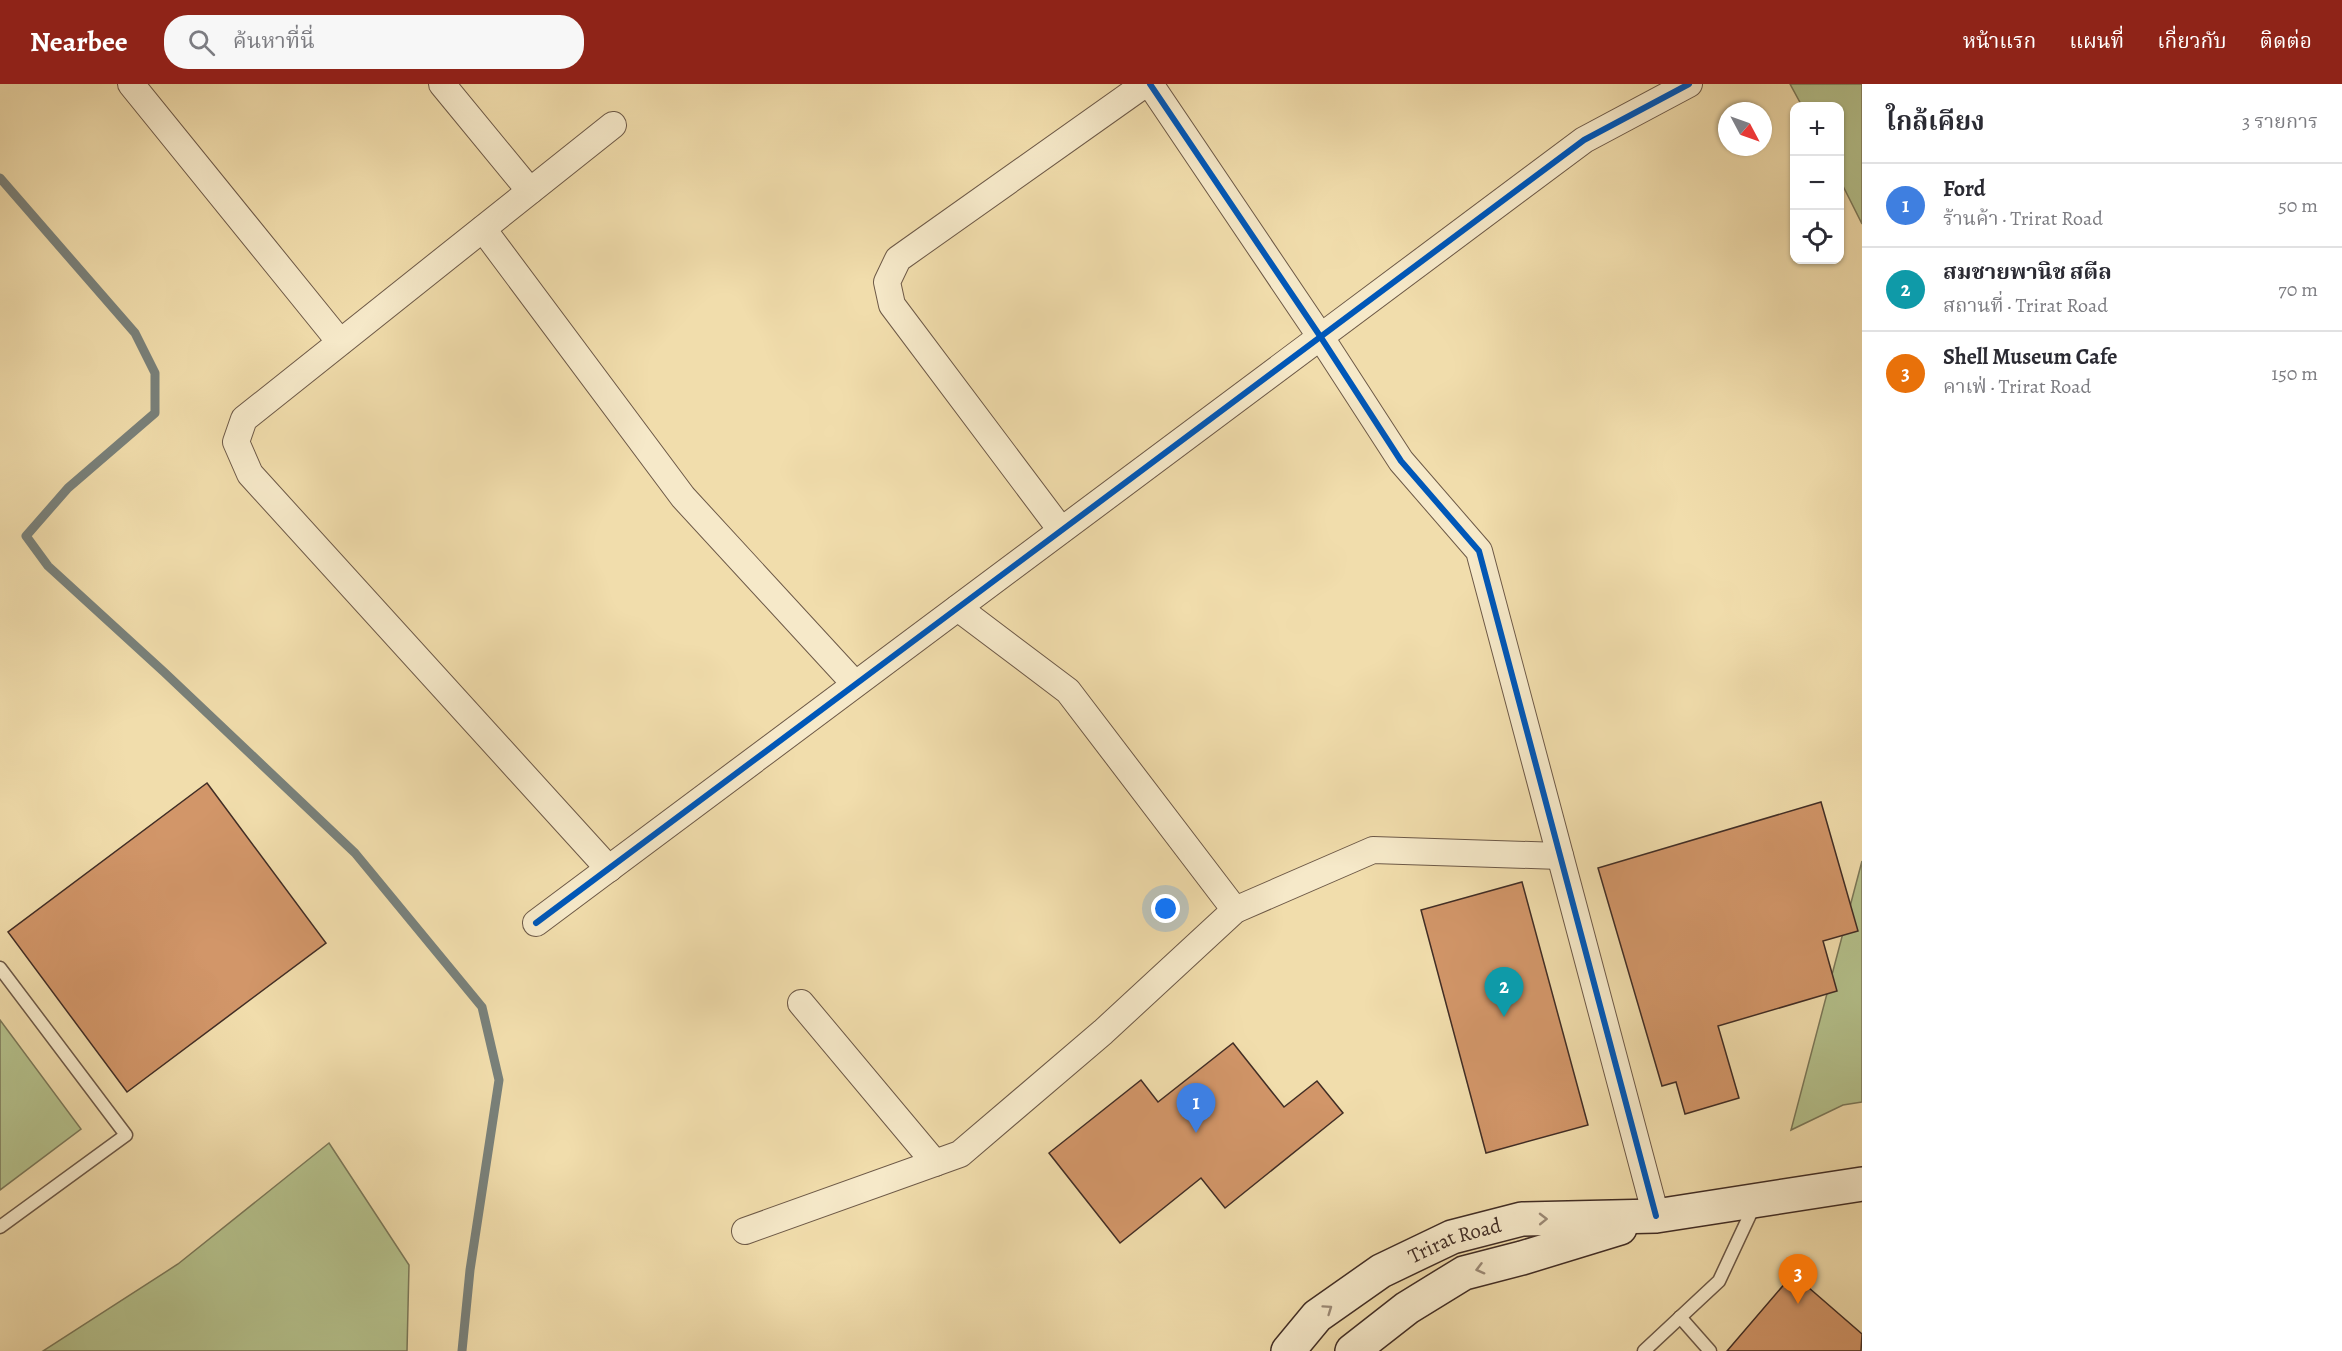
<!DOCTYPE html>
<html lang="th">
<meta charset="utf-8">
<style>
body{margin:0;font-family:Alegreya,"Noto Serif Thai",serif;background:#f7f7f7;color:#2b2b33}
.controls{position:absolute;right:18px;top:18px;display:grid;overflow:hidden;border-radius:12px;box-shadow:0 2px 4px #0004}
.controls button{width:54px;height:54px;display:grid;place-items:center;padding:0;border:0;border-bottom:2px solid #e1e1e2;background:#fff;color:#2b2b33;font:30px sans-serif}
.compass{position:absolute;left:1718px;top:18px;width:54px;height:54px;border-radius:50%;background:#fff;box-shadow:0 2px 4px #0004;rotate:131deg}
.you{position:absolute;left:1166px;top:825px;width:21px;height:21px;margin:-15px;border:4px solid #fff;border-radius:50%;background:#1a73e8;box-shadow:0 0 0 9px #1a73e833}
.badge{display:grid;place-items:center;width:39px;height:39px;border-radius:50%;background:#8f2418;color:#fff;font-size:20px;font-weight:700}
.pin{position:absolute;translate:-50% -50px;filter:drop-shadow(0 2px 3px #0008)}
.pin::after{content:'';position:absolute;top:32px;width:21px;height:18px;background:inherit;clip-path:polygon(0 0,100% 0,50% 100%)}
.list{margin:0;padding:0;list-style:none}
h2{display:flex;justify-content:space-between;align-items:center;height:78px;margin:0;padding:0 24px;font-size:26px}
h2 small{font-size:20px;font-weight:400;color:#7c7c81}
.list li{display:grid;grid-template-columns:39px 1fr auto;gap:18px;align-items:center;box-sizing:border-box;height:84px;padding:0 24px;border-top:2px solid #e1e1e2}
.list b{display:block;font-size:22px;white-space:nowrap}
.list p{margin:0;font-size:20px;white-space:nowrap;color:#7c7c81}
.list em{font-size:20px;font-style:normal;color:#7c7c81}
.icon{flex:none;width:33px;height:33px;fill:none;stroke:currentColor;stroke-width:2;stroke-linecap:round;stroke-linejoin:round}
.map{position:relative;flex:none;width:1862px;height:1267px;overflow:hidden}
header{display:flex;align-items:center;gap:36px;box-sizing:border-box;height:84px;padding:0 30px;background:#8f2418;color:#fff}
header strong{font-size:28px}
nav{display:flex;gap:33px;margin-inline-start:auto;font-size:21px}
.search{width:420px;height:54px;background:#f7f7f7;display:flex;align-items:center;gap:15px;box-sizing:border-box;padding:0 21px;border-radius:24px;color:#7c7c81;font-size:22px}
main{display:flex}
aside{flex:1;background:#fff}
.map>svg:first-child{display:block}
</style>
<header>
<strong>Nearbee</strong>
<div class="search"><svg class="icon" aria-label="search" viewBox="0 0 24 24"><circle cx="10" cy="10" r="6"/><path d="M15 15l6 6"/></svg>ค้นหาที่นี่</div>
<nav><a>หน้าแรก</a><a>แผนที่</a><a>เกี่ยวกับ</a><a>ติดต่อ</a></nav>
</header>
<main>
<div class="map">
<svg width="1862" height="1267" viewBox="0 0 1862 1267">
<rect width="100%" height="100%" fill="#f1ddac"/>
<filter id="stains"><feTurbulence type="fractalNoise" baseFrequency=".00333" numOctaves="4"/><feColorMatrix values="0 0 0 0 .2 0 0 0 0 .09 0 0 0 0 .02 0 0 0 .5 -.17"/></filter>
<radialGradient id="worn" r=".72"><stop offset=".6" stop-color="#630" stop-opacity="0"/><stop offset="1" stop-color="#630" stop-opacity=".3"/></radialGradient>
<g fill="#b5c28d" stroke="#7b7859" stroke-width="1.5">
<path d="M1790,0h72v140l-22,-44v-74h-38z"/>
<path d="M1862,777v241l-19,3 -52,25z"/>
<path d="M0,936l81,109 -81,61z"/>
<path d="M329,1059l80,122 -2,86h-364l135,-87z"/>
</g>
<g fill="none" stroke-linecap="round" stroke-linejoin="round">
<path stroke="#79817b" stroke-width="9" d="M0,94l135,155 20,40v40l-87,75 -42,48 22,30 116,106 191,181 127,154 17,73 -29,190 -8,81"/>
</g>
<g fill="#d29669" stroke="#412d25" stroke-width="1.5">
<path d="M207,699l119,160 -199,149 -119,-160z"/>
<path d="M1821,718l37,129 -35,10 14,50 -119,35 21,72 -54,16 -9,-32 -14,4 -64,-218z"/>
<path d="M1522,798l66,243 -102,28 -65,-243z"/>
<path d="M1233,959l51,64 33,-26 26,32 -118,95 -24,-30 -81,65 -71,-90 92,-73 17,22z"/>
<path d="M1793,1190l69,60 -1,17h-134z"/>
</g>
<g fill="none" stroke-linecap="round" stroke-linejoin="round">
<g stroke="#6d5947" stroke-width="15">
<g id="lane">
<path d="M0,884l126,167 -126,92"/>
<path d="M1680,1233l30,34"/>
<path d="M1644,1267l75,-70 36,-77"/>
</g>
</g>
<g stroke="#6d5947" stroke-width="28">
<g id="street">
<path d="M131,0l209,258"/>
<path d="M442,0l88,107"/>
<path d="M1150,0l170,252 81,125 78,90 177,665"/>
<path d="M483,145l200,268 172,187"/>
<path d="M1061,446l-169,-225 -5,-23 11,-23 247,-175"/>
<path d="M958,524l110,83 167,219"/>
<path d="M609,785l-359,-395 -14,-32 8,-23 369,-294"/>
<path d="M536,839l1048,-783 105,-56"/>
<path d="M801,919l134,160"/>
<path d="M745,1147l215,-77 143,-122 132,-122 138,-60 187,6"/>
</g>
</g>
<g stroke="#412d25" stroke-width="36">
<g id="secondary">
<path id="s1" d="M1288,1267l29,-35 64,-45 71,-34 70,-18 134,-3 206,-32"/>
<path d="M1352,1267l55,-43 57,-35 58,-15 98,-30"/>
</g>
</g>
<use href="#lane" stroke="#f6e9c9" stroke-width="12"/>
<use href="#street" stroke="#f6e9c9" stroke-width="26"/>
<use href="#secondary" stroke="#f6e9c9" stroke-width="33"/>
<g stroke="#f6e9c9" stroke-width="10">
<g id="cycleway">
<path d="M1150,0l170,252 81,125 78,90 177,665"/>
<path d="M536,839l1048,-783 105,-56"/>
</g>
</g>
<use href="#cycleway" stroke="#0057b8" stroke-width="6"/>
</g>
<defs><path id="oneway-chevron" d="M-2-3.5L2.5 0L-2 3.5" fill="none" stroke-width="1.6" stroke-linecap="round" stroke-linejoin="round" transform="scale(1.5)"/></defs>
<g stroke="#9c8b77">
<use href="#oneway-chevron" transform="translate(1543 1135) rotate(-1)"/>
<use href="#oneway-chevron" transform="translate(1480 1185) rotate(165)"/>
<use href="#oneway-chevron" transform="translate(1328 1225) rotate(-35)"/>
</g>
<g text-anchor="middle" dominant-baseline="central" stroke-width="6" stroke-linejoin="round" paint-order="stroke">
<g font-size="21" fill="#412d25" stroke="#f6e9c9">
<text stroke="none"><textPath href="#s1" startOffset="204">Trirat Road</textPath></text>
</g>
</g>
<rect width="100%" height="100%" filter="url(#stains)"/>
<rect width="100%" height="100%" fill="url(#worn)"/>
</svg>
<div class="controls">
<button>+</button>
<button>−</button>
<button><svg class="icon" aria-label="locate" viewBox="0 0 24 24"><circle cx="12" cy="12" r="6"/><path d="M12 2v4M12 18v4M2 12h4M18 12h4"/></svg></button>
</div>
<svg class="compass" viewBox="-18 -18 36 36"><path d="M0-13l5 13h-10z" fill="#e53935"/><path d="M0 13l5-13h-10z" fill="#7c7c81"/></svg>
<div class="you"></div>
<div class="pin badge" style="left:1196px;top:1049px;background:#3f7fe0">1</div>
<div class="pin badge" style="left:1504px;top:933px;background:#0f9aa8">2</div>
<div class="pin badge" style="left:1798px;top:1220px;background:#e8710a">3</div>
</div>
<aside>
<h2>ใกล้เคียง<small>3 รายการ</small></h2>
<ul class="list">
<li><span class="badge" style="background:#3f7fe0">1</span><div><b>Ford</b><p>ร้านค้า · Trirat Road</p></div><em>50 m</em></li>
<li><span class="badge" style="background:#0f9aa8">2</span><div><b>สมชายพานิช สตีล</b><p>สถานที่ · Trirat Road</p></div><em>70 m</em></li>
<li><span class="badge" style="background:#e8710a">3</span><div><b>Shell Museum Cafe</b><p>คาเฟ่ · Trirat Road</p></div><em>150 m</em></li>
</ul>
</aside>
</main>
